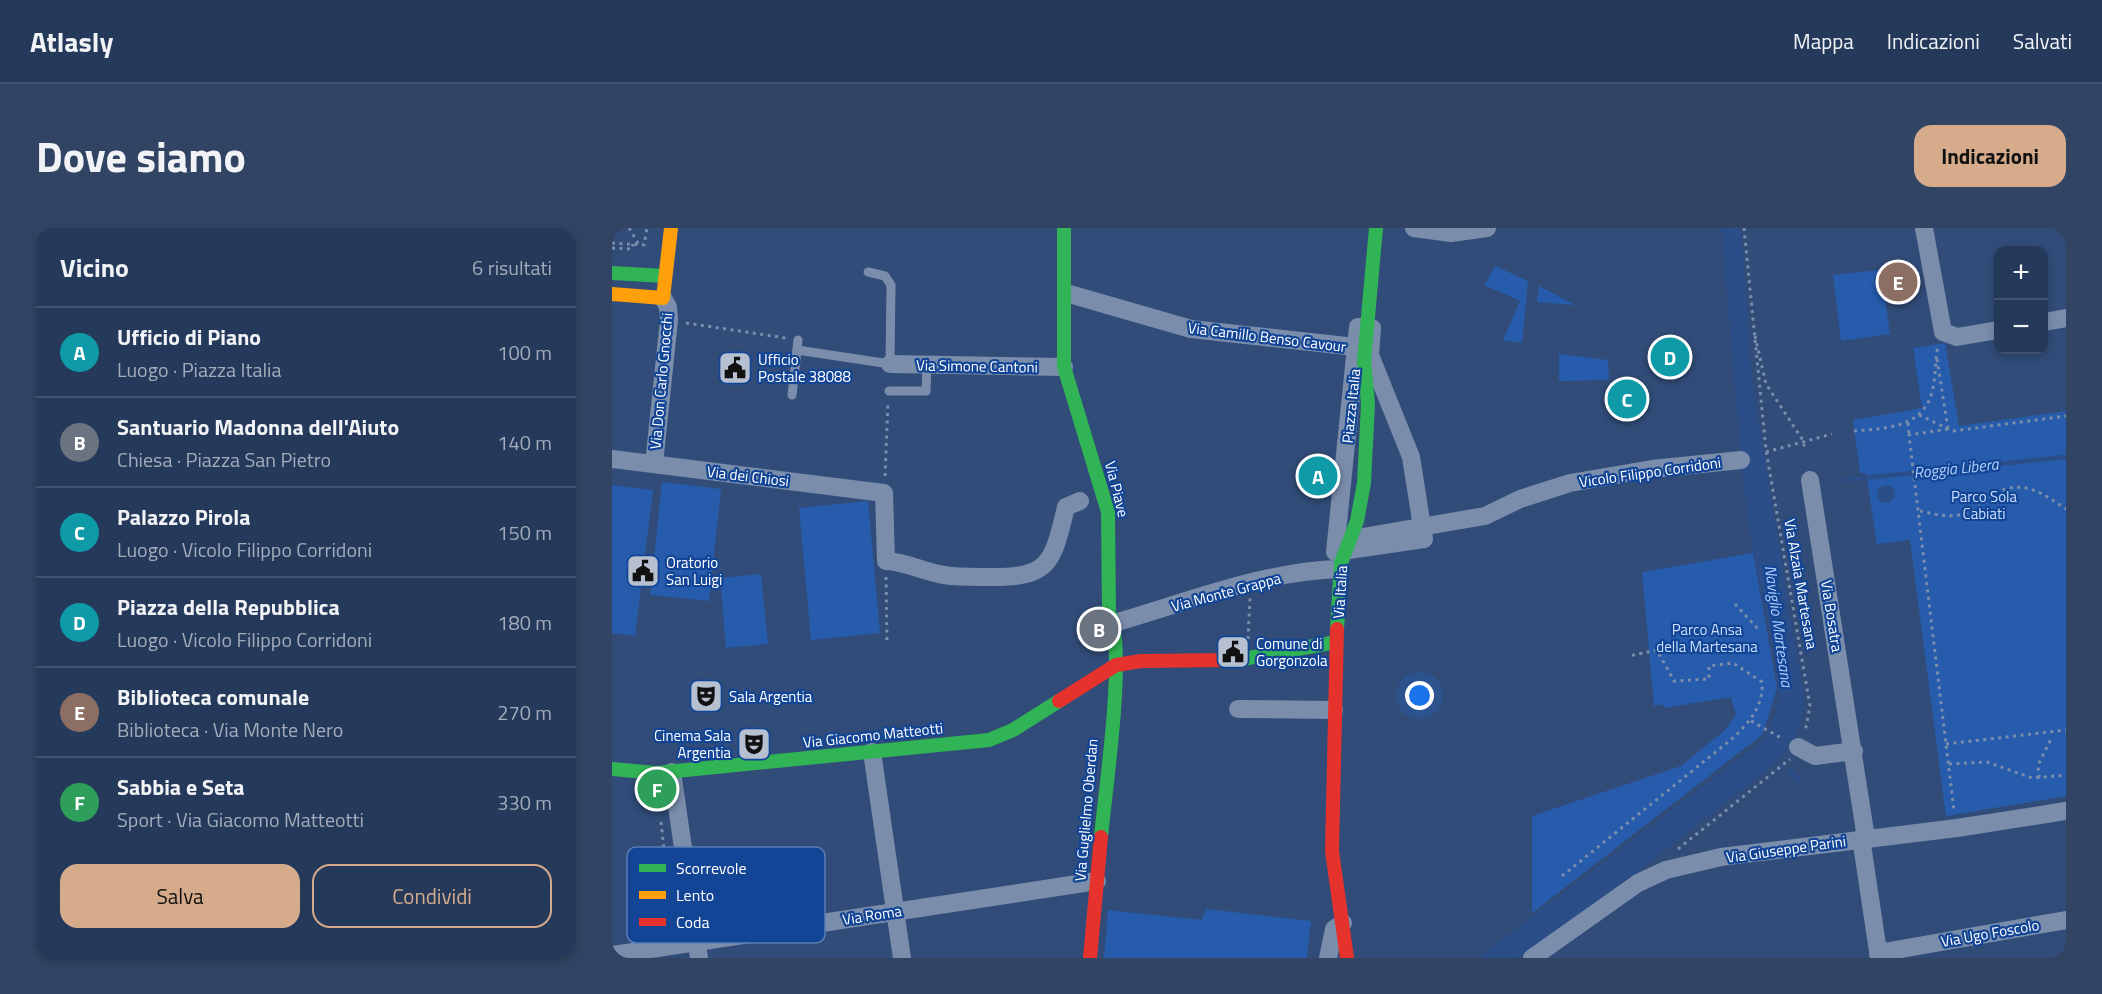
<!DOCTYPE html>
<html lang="it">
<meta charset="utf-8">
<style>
body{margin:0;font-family:"Titillium Web",sans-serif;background:#314463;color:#f1f3f6}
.controls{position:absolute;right:18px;top:18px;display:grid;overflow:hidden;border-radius:12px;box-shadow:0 3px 9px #0003}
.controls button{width:54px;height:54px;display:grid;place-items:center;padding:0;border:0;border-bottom:2px solid #425370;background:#25395a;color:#f1f3f6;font:30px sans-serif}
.you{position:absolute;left:808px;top:468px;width:21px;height:21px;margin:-15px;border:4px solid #fff;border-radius:50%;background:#1a73e8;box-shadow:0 0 0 9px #1a73e833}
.badge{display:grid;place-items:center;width:39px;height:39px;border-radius:50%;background:#d6ab8b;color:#fff;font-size:20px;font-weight:700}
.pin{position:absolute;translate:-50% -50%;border:3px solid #fff;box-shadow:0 2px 6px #0006}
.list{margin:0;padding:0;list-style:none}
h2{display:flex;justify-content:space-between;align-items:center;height:78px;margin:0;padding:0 24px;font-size:26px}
h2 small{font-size:20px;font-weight:400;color:#a3acbb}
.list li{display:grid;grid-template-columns:39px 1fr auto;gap:18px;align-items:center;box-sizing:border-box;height:90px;padding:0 24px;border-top:2px solid #425370}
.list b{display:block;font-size:22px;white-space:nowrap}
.list p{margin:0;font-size:20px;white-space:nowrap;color:#a3acbb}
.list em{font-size:20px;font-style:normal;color:#a3acbb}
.actions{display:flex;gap:12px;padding:18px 24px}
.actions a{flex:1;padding:14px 0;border:2px solid #d6ab8b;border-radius:18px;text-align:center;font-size:21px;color:#d6ab8b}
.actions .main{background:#d6ab8b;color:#111}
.map{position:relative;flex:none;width:1454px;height:730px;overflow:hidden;border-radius:18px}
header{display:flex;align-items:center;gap:36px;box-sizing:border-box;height:84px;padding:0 30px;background:#25395a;border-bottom:2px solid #425370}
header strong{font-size:28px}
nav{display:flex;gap:33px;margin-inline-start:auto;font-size:21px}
.intro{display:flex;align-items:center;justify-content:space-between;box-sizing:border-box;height:144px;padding:0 36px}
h1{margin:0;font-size:42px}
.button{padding:15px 27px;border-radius:18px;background:#d6ab8b;color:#111;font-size:21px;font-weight:700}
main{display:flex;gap:36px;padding:0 36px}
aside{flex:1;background:#25395a;border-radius:18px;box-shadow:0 3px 9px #0003}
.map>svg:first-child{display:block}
</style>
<header>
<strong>Atlasly</strong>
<nav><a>Mappa</a><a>Indicazioni</a><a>Salvati</a></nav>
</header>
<div class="intro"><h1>Dove siamo</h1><a class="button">Indicazioni</a></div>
<main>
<aside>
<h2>Vicino<small>6 risultati</small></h2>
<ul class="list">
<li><span class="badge" style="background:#0f9aa8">A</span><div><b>Ufficio di Piano</b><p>Luogo · Piazza Italia</p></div><em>100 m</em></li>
<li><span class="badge" style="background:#6b7280">B</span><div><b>Santuario Madonna dell'Aiuto</b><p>Chiesa · Piazza San Pietro</p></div><em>140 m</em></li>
<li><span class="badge" style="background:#0f9aa8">C</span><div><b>Palazzo Pirola</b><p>Luogo · Vicolo Filippo Corridoni</p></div><em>150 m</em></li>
<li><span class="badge" style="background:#0f9aa8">D</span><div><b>Piazza della Repubblica</b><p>Luogo · Vicolo Filippo Corridoni</p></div><em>180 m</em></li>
<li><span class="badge" style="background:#8d6e63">E</span><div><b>Biblioteca comunale</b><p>Biblioteca · Via Monte Nero</p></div><em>270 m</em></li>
<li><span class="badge" style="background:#2e9e5b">F</span><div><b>Sabbia e Seta</b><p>Sport · Via Giacomo Matteotti</p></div><em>330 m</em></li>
</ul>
<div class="actions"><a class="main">Salva</a><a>Condividi</a></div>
</aside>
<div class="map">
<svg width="1454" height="730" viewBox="0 0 1454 730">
<rect width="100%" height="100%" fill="#314c78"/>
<g fill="#275cad">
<path d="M883,38l33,15 -6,62 -19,-3 17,-39 -36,-16z"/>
<path d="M1269,42l9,64 -49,7 -8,-66z"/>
<path d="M927,58l36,19 -38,-3z"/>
<path d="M1333,115l14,83 107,-15v385l-120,20 -36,-276 -33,4 -11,-71h-6l-7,-53 69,-12 -9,-60z"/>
<path d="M947,126l49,6 1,20 -50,1z"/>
<path d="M50,254l59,7 -12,112 -59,-6z"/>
<path d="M0,257l41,5 -18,146 -23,-3z"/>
<path d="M256,273l12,132 -69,7 -12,-132z"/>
<path d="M1141,325l24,135 -14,46 -231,179v-97l149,-50 44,-36 11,-15 -5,-18 -67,11 -1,-4 -9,2 -12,-134z"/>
<path d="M149,346l7,70 -42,4 -6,-70z"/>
<path d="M594,681l105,12 -4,37h-203l4,-48 94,10z"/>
</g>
<g fill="#2b4e88">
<path d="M1109,0h20l11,152 52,317c0,26 -10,47 -28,66l-220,173 -40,22h-38l280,-214c20,-18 22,-50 20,-76l-25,-115 -10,-71z"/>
<circle cx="1274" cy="266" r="9"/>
</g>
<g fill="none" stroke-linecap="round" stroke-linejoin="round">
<g stroke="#2b4e88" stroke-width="4.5">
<path d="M1233,252l221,-23"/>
<path d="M1178,542l9,11"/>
</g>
<g stroke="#7a8dab" stroke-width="3" stroke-dasharray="3 4.5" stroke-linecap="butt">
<path d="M17,0l10,17"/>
<path d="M1132,0l22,222 44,256 -5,26"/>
<path d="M0,15l32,2 3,-17"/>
<path d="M0,20l20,1 1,-5"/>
<path d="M74,95l100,15"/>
<path d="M1143,108l11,48 38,58v6"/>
<path d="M1325,131l11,70"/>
<path d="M1307,187l34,16 113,-15"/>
<path d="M1296,195l1,12"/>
<path d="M1336,201l-39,6 45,376"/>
<path d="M1242,203c34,-3 71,-3 79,-43 3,-14 2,-29 5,-42"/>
<path d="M1154,224l66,-18"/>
<path d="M273,248l3,-74"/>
<path d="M1308,283c15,3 30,8 46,2 12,-3 21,-14 31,-20 26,-15 48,2 69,16"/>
<path d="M274,349l1,64"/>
<path d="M1123,376l23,25"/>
<path d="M636,411l2,-41"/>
<path d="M1139,493l32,18"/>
<path d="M1334,516l120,-14"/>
<path d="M1337,536l38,-2 45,16 34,-3"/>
<path d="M1427,550l-1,-13 14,-28"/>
<path d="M49,594l6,54 4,-1"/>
<path d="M1066,621l112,-90"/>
<path d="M950,648l171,-138c16,-15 31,-33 29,-56l-29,-19 -24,3v13l-35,2 -17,-31 -28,6"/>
</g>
<g stroke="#7a8dab" stroke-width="9">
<path d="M186,112l-1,10 93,14 1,-79 -6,-9 -17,-4"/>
<path d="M277,163h37l1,-26"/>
<path d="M180,167l5,-45"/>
</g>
<g stroke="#7a8dab" stroke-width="18">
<path d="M802,0l37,5 36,-5"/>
<path d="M1312,0l19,104 14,5 41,-7"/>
<path d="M454,65l125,36 174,19"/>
<path d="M1432,94l22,-4"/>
<path d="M746,99l14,1 -2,27 41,102 13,82 -89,13z"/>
<path d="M278,136l174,3"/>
<path d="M0,231l272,34 2,68c21,1 33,9 53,13 14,4 31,2 46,3 64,1 67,-11 81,-70l14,-6"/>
<path d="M42,236l15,-144 -1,-13 -5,-9"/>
<path d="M1198,252l56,358"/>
<path d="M739,311l134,-23 35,-17 50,-16 82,-14 89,-9"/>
<path d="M502,395c74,-21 149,-52 226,-54"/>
<path d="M626,481l96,1"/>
<path d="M1186,519l17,9 39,-5"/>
<path d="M260,524l30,206"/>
<path d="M60,544l27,186"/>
<path d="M1249,610l18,120"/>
<path d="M1266,725l188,-33"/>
<path d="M0,727l485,-74"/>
<path d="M716,730l6,-29 9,-6"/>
<path d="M920,730l106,-75 28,-13 55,-13 236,-29 109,-17"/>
</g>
<g stroke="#30b455" stroke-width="14">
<path d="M452,0v139l44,145 1,101c18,36 -4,177 -8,224"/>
<path d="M0,45l53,3"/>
<path d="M725,401l4,-66 16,-42 7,-38 4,-79 -4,-43 12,-133"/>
<path d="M626,432l98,-18"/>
<path d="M0,541l44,4 333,-33 24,-10 46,-29"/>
</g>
<path stroke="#ff9f0a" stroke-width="14" d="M0,66l51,4 8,-70"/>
<g stroke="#e5322d" stroke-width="14">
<path d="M725,401l-5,222 15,107"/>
<path d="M447,473l57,-36 25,-4 90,-1"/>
<path d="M478,730l11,-121"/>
</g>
</g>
<defs>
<g id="civic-square" transform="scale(1.725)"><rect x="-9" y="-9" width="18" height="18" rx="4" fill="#b7c0d0" stroke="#134596"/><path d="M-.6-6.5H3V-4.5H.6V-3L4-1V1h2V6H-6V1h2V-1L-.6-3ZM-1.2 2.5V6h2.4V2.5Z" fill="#111"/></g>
<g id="theatre-square" transform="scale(1.725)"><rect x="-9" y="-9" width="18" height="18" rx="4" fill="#b7c0d0" stroke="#134596"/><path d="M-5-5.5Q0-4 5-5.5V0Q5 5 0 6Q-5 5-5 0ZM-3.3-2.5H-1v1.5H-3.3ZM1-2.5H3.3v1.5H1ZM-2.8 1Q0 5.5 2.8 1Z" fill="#111"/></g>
</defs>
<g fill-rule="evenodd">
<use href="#civic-square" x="123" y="140"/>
<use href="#civic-square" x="31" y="343"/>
<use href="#civic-square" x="621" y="424"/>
<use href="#theatre-square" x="94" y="468"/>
<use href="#theatre-square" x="142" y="516"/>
</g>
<g text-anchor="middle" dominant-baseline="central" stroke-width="4.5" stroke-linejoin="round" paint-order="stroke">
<g font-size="15" fill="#fff" stroke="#134596">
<text transform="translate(655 109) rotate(7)">Via Camillo Benso Cavour</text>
<text transform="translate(365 138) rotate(1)">Via Simone Cantoni</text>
<text transform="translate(49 153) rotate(-85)">Via Don Carlo Gnocchi</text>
<text transform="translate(739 178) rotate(-84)">Piazza Italia</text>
<text transform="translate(1038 244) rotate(-8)">Vicolo Filippo Corridoni</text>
<text transform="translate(136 248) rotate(7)">Via dei Chiosi</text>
<text transform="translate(505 261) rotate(76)">Via Piave</text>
<text transform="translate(1189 356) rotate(80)">Via Alzaia Martesana</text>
<text transform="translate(614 364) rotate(-15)">Via Monte Grappa</text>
<text transform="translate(728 364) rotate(-86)">Via Italia</text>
<text transform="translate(1220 388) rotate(81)">Via Bosatra</text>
<text transform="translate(261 507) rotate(-6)">Via Giacomo Matteotti</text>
<text transform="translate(474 582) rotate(-85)">Via Guglielmo Oberdan</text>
<text transform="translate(1174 621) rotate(-8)">Via Giuseppe Parini</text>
<text transform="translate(260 687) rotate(-9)">Via Roma</text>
<text transform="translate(1378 705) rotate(-10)">Via Ugo Foscolo</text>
</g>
<g font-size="15" fill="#fff" stroke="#134596" text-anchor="start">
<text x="146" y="131">Ufficio<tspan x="146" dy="17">Postale 38088</tspan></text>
<text x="54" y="334">Oratorio<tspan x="54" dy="17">San Luigi</tspan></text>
<text x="644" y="415">Comune di<tspan x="644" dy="17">Gorgonzola</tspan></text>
<text x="117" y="468">Sala Argentia</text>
<text x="119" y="507" text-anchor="end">Cinema Sala<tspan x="119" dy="17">Argentia</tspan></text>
</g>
<g font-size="15" fill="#cbdffd" stroke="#134596">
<text x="1372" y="268">Parco Sola<tspan x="1372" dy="17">Cabiati</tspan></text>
<text x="1095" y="401">Parco Ansa<tspan x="1095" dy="17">della Martesana</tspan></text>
</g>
<g font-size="16" font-style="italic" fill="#b0cdf9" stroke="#134596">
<text transform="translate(1344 240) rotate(-6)">Roggia Libera</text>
<text transform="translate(1167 398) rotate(82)">Naviglio Martesana</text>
</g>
</g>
<rect x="15" y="619" width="198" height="96" rx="9" fill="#134596" stroke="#5a7db6" stroke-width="1.5"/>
<rect x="27" y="636" width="27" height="8" fill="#30b455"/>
<rect x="27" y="663" width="27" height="8" fill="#ff9f0a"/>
<rect x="27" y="690" width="27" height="8" fill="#e5322d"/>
<g font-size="16" fill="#fff">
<text x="64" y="646">Scorrevole</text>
<text x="64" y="673">Lento</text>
<text x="64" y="700">Coda</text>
</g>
</svg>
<div class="controls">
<button>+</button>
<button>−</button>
</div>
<div class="you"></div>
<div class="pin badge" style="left:706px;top:248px;background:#0f9aa8">A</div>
<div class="pin badge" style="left:487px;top:401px;background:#6b7280">B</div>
<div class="pin badge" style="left:1015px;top:171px;background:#0f9aa8">C</div>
<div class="pin badge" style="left:1058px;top:129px;background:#0f9aa8">D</div>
<div class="pin badge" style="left:1286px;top:54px;background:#8d6e63">E</div>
<div class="pin badge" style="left:45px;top:561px;background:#2e9e5b">F</div>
</div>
</main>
